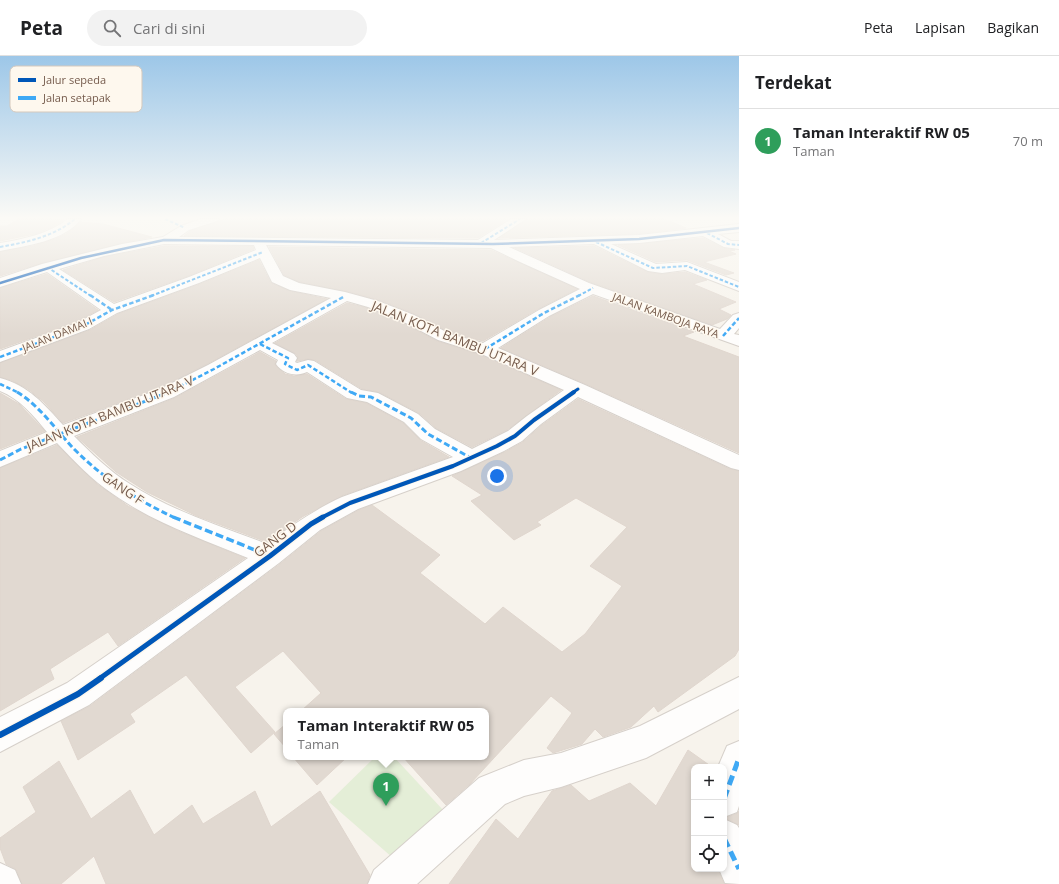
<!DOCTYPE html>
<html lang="id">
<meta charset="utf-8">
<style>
body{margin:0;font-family:"Open Sans",sans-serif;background:#f2f2f2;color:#202124}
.controls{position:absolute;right:12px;bottom:12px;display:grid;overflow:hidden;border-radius:8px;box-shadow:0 2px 6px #0003}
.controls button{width:36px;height:36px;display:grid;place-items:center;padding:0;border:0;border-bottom:1px solid #e0e0e0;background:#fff;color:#202124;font:20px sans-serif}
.you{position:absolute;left:497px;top:420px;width:14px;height:14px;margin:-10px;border:3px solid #fff;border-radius:50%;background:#1a73e8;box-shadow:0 0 0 6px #1a73e833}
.badge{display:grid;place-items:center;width:26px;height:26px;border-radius:50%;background:#111827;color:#fff;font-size:13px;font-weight:700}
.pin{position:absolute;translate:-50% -33px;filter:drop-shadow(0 1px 2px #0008)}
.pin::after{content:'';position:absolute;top:21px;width:14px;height:12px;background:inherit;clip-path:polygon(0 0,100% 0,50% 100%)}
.popup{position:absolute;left:283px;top:652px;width:206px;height:52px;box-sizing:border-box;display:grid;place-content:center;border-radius:8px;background:#fff;filter:drop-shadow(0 1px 3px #0005);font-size:13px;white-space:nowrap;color:#757577}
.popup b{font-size:15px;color:#202124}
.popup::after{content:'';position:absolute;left:50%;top:100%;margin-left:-8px;border:8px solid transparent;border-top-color:#fff}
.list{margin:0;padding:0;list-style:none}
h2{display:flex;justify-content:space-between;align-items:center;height:52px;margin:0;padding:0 16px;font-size:17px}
h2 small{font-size:13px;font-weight:400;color:#757577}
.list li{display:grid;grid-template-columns:26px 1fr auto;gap:12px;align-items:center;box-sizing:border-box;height:64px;padding:0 16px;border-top:1px solid #e0e0e0}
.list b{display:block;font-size:15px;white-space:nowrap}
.list p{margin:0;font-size:13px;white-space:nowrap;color:#757577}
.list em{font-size:13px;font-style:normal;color:#757577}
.icon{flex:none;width:22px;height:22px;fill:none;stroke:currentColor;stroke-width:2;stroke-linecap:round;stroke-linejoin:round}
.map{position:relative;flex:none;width:739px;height:828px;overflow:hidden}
header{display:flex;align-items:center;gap:24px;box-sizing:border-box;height:56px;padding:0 20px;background:#fff;border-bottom:1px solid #e0e0e0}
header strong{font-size:19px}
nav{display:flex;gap:22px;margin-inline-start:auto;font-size:14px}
.search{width:280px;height:36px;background:#f2f2f2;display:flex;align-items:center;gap:10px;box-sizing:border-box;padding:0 14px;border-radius:22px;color:#757577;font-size:15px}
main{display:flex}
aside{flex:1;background:#fff}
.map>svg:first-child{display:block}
</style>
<header>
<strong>Peta</strong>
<div class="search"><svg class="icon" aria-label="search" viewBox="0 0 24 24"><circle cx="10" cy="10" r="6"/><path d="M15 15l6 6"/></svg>Cari di sini</div>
<nav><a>Peta</a><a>Lapisan</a><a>Bagikan</a></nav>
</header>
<main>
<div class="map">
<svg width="739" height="828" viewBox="0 0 739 828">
<rect width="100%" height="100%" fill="#f7f3ec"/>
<path fill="#e4eed7" d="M375,701h19l49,53 -50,48 -64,-56z"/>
<g fill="#e1d9d1" stroke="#e0d6ce">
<path d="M19,163h34l11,1 -12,7 -17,7 -35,7v-15h7z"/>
<path d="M224,163h284l-30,19 -294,-2 6,-5z"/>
<path d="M527,163h138l21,9 -47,6 -140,4z"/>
<path d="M80,166l23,2 49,13 -30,6 -80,20 -42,13v-24l33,-6 22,-7 11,-5z"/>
<path d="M703,182l20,10 12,2 -6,1 7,3 -32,8 30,11 -8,2 -39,-15 -31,2 -38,-17z"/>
<path d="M164,190h89l1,3 -66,27 -74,26 -51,-32 41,-13z"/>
<path d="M594,190l53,26 15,2 23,-2 22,8 -14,4 43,18 -17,7 12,6 -4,4 -15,6 -122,-43 -75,-34z"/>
<path d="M269,191l222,3 86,39 -39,20 -55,32 -32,-8 -36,-19 -36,-14 -34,-9 -46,-9 -15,-7z"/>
<path d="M259,204l12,23 19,8 37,8 -120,65 -48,24 -96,35 -19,-21 -16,-13 -17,-9 -11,-3v-14l90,-33 28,-16 82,-30z"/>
<path d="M47,218l51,36 -22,12 -76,27v-61z"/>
<path d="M593,240l101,36 -11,4 56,21v96l-153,-69 -85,-36 49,-31z"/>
<path d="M347,247l21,5 33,14 36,19 41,13 83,36 -54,40 -35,17 -36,-19 -17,-15 -40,-21 -17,-3 -47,-29 -7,-1 -11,2 1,-4 -3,-4 -20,-10z"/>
<path d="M260,296l16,9 -1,4 10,9 9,2 13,-2 39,25 20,4 37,20 17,17 29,17 -108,39 -39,21 -35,25 -70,-26 -50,-24 -31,-20 -39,-35 98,-39z"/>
<path d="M0,337l19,11 26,27 -45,18z"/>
<path d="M578,343l152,70 9,2v178l-4,7 -77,56 -4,-6 -23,21 -28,10 -8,-8 -13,15 -29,9 -6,-5 25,-35 -21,-17 -81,88 -24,21 -43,-48h83v-46h-185l20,-18 -38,-42 -48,36 40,45 -24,21 -65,-78 -56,39 5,8 -57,38 -17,-39 29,-15 190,-142 41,-33 38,-21 13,-5 68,50 -20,18 65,51 18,-17 59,45 23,-18 37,-48 -32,-20 37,-39 -51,-29 -39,24 4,3 -27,15 -43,-39 11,-6 -30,-19 53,-24 18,-10 19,-17z"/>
<path d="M57,389l40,39 31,22 50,25 67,27 -127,88 -10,-14 -58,37 4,10 -54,32v-243z"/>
<path d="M286,668v24l-12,-14z"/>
<path d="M688,694l24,17h-18v102h24l6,15h-275l47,-65 22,20 34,-48 19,-6 18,16 41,-18 26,23z"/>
<path d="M293,701h54l-30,28z"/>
<path d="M59,705l32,58 39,-29 24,45 38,-30 11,19 52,-33 16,36 49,-36 50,84 -3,9h-261l-12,-28 -33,28h-39l-6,-15 -10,-5 -6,-16v-10l36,-26 -13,-25z"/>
<path d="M739,755v14l-14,-7 13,-5z"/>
</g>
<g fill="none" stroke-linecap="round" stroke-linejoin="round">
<g stroke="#d6d0ca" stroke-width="2">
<g id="minor">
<path d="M68,163h13c-16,22 -56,27 -81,32v-8c24,-4 48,-9 68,-24z"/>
<path d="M201,163h18l-2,2 -28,9 -10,7 299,3 33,-21h15l-32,21 145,-5 100,-11v8l-21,2 13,7h8v8l-15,-2 -21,-11 -64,7 -28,1 45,20 31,-2 52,20v9l-54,-21 -23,3 -14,-2 -54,-27 -85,3 80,36 131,46 13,-14 6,-2v15l-5,6 5,1v11l-146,-52 -44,22 -51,32 87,37 154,70v15l-8,-2 -153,-71 -37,27 -19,17 -18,10 -43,20 -103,38 -38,21 -41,33 -190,142 -89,47v-35l67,-34 181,-125c-46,-19 -94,-35 -135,-64 -21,-14 -39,-33 -56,-51l-57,24v-16l47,-19c-14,-17 -27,-33 -47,-41v-13c28,7 45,27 63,47l97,-36 48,-24 123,-67 -41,-8 -18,-8 -12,-24 -61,25 -82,30 -28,16 -89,33v-11l77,-28 24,-13 -54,-38 -47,15v-9l42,-14 80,-20 41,-7 18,-11zM164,188l90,1 2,5 -67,27 -75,27 -55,-35 45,-13zM266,189l225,3 29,14 60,27 -41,21 -56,33 -33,-9 -36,-19 -36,-14 -33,-9 -46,-9 -16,-7zM347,245l21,6 34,14 36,19 41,13 85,37 -37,26 -19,15 -36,18 -37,-20 -17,-15 -40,-21 -17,-3 -47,-29 -6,-1 -11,3 -2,-1 2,-4 -3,-4 -22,-11zM260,294l18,10 -2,4c7,10 20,13 31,8l40,26 20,4 37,20 17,17 32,18 -111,40c-28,13 -51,29 -75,47 -47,-18 -95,-33 -137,-60 -21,-13 -39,-31 -56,-48l100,-39z"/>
<path d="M739,621v32l-93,49 -85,29 -37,9 -19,8 -88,80h-49l6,-14 105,-92 45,-18 37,-7 79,-27z"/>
<path d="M739,685v65l-2,6 -13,5v-50h-6l9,-21z"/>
<path d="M724,763l13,6 2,3v56l-14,-1 -6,-14h5z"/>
<path d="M0,807l15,7 6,14h-21z"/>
</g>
</g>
<use href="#minor" fill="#fefdfc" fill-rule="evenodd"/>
<g stroke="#3fa9f5" stroke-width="2" stroke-dasharray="3.5 2" stroke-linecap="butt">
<path d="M165,163l20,9"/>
<path d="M707,177l21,11 11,1"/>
<path d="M596,186l57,26 34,-2 52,21"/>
<path d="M481,187l39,-24"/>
<path d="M0,191c27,-5 53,-10 75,-28"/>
<path d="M47,211l44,29"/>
<path d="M151,240l112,-44"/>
<path d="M578,240l15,-8"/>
</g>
<g stroke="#3fa9f5" stroke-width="2.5" stroke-dasharray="4.5 2.5" stroke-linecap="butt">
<path d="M90,239l22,15"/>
<path d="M723,280l16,-18"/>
<path d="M260,288l28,14 -3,6 12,6 11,-5 44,28"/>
<path d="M485,293l59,-36 36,-18"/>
<path d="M0,301l83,-31 29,-16 42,-15"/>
<path d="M0,328l19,9"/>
<path d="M167,337l47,-24 131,-73"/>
</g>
<g stroke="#3fa9f5" stroke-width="3" stroke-dasharray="6 3" stroke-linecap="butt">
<path d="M17,336c23,14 39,38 57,57 30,30 63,51 101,69"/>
<path d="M351,336l8,4 12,1 40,21 17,16 43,24"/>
<path d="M0,404l21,-11 148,-57"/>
</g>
<path stroke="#3fa9f5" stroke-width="3.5" stroke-dasharray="8 3.5" stroke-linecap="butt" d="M173,461l97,39"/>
<g stroke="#3fa9f5" stroke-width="5" stroke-dasharray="10 5" stroke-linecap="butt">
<path d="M724,743l15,-41"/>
<path d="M724,782l15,31"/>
</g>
<g stroke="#fef8ee" stroke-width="4">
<path id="cycleway-far4" d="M0,227l81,-25 83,-18 329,4 146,-5 100,-11"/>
</g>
<g stroke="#fef8ee" stroke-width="5">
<path id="cycleway-far3" d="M572,337l6,-4"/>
</g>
<g stroke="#fef8ee" stroke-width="6">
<path id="cycleway-far2" d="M321,462l29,-15 103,-37 44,-20 18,-10 19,-16 40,-28"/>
</g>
<g stroke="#fef8ee" stroke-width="8">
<path id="cycleway-far1" d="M99,623l171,-123 41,-32 12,-7"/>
</g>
<g stroke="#fef8ee" stroke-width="9">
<path id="cycleway" d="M0,679l78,-41 23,-16"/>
</g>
<use href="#cycleway-far4" stroke="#0057b8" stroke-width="2.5"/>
<use href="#cycleway-far3" stroke="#0057b8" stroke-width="3"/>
<use href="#cycleway-far2" stroke="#0057b8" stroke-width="4"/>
<use href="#cycleway-far1" stroke="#0057b8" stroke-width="5"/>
<use href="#cycleway" stroke="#0057b8" stroke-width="6"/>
</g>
<linearGradient id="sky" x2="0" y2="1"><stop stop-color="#9dc7e8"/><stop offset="0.58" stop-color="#fbfaf6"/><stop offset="1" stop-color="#fbfaf6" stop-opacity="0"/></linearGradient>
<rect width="739" height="279" fill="url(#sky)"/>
<g text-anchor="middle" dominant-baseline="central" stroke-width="3" stroke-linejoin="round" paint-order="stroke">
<g font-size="11" fill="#755b4c" stroke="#fef8ee">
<text transform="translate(666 259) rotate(20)">JALAN KAMBOJA RAYA</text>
<text transform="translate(57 278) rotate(-22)">JALAN DAMAI I</text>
</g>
<g font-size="13" fill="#755b4c" stroke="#fef8ee">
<text transform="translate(455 282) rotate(22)">JALAN KOTA BAMBU UTARA V</text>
<text transform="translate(110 357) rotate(-22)">JALAN KOTA BAMBU UTARA V</text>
<text transform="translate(123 432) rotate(34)">GANG F</text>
<text transform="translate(275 483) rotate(-37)">GANG D</text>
</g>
</g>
<rect x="10" y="10" width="132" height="46" rx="6" fill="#fef8ee" stroke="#d5c9bd" stroke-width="1"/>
<rect x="18" y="22" width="18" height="4" fill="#0057b8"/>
<rect x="18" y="40" width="18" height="4" fill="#3fa9f5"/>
<g font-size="11" fill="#755b4c">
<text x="43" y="28">Jalur sepeda</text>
<text x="43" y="46">Jalan setapak</text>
</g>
</svg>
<div class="controls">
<button>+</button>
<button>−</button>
<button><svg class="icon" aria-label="locate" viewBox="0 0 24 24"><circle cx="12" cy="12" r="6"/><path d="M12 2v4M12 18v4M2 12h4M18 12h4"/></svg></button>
</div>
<div class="you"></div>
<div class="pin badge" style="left:386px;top:750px;background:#2e9e5b">1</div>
<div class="popup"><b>Taman Interaktif RW 05</b>Taman</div>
</div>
<aside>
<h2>Terdekat<small></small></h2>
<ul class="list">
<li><span class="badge" style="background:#2e9e5b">1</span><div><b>Taman Interaktif RW 05</b><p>Taman</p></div><em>70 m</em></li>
</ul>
</aside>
</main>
